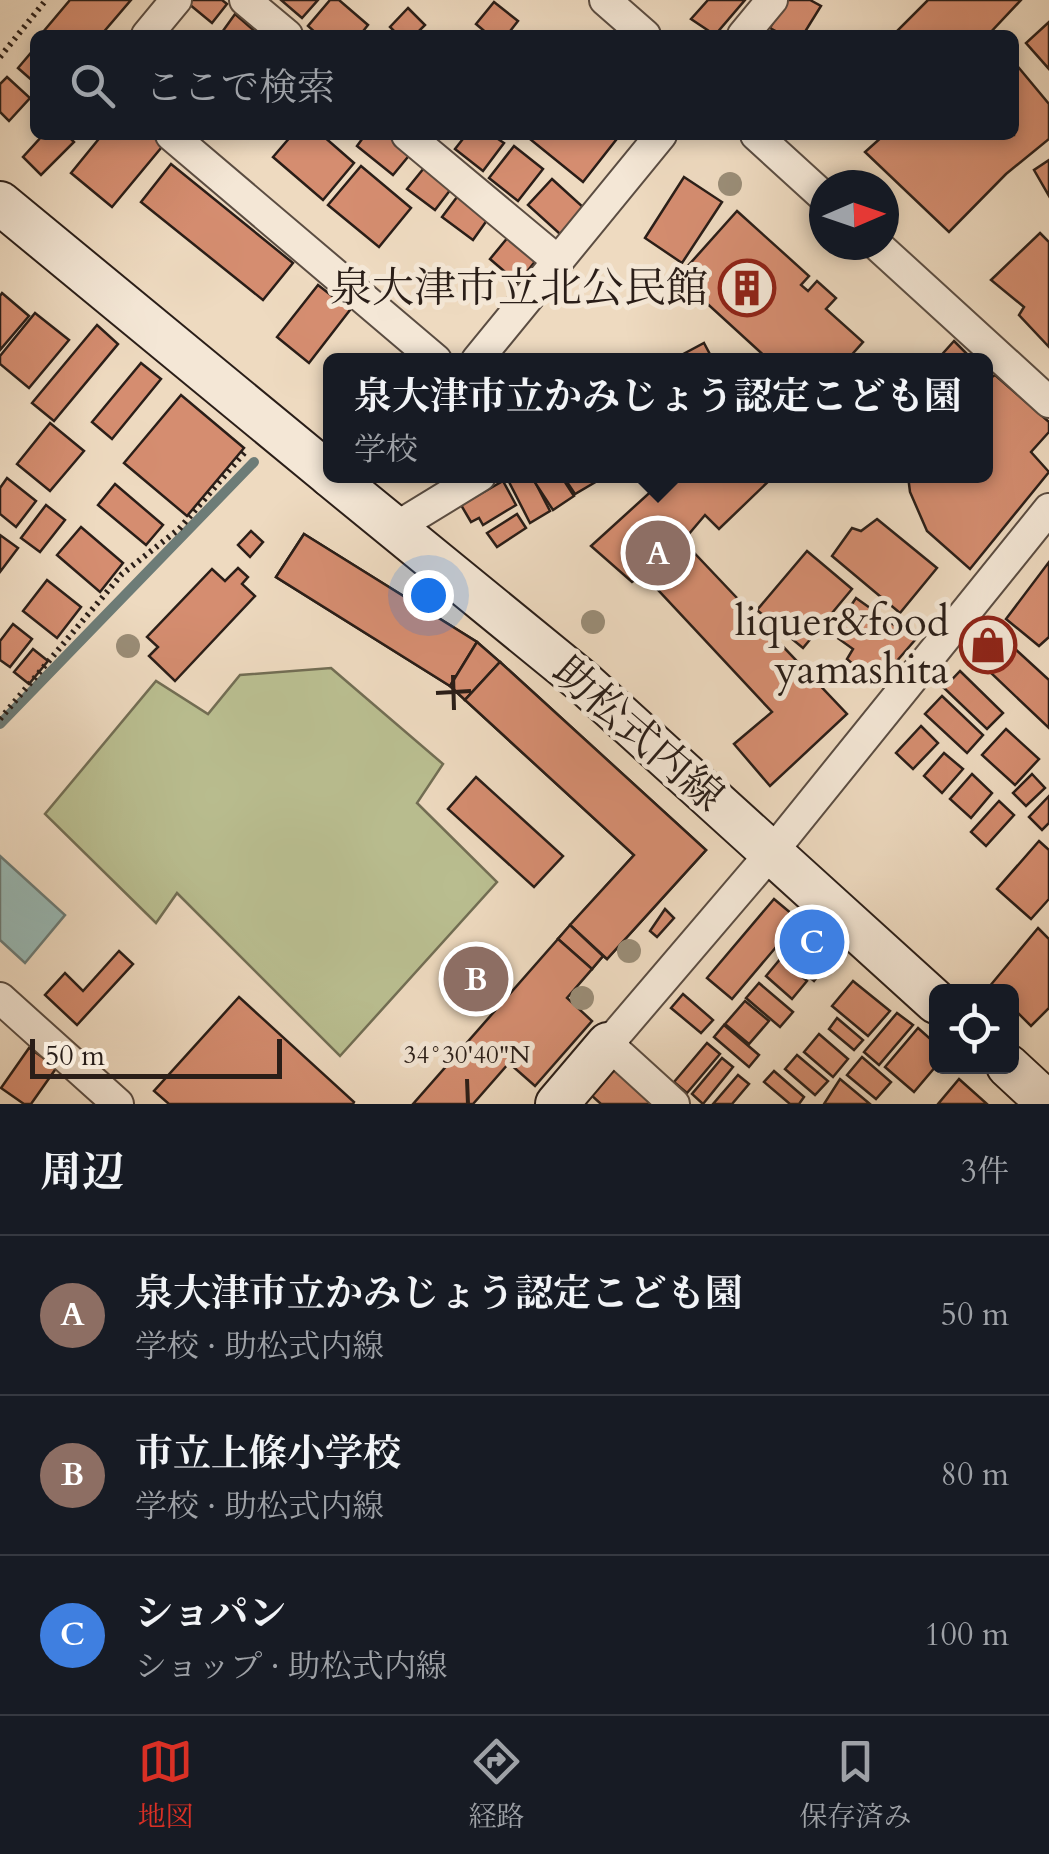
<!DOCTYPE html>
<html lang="ja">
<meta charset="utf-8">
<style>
body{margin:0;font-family:Cardo,"Noto Serif JP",serif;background:#242831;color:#f1f3f6}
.controls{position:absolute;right:30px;bottom:30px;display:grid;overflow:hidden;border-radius:15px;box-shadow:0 5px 15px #0003}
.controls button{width:90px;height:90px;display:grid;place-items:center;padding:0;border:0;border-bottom:2px solid #363941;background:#171b24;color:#f1f3f6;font:50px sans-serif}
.compass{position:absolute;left:809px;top:170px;width:90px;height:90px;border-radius:50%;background:#171b24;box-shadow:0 5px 15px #0003;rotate:88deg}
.scale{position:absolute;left:30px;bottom:25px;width:252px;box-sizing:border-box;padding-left:10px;border:5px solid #2a1e18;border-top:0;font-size:28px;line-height:35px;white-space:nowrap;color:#2a1e18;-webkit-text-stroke:8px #f4e7d6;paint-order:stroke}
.you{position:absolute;left:428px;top:595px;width:35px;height:35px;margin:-25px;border:8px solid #fff;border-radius:50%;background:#1a73e8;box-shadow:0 0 0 15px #1a73e833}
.badge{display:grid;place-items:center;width:65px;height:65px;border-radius:50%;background:#d93025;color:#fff;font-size:32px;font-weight:700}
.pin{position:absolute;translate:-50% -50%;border:5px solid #fff;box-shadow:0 2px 10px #0006}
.popup{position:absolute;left:323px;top:353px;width:670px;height:130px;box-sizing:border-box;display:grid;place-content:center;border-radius:15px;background:#171b24;filter:drop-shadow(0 2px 8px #0005);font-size:32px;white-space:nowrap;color:#9ea1a6}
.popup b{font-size:38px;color:#f1f3f6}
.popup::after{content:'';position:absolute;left:50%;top:100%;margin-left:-20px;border:20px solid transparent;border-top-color:#171b24}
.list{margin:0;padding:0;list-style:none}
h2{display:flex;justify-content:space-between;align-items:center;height:130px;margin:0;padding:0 40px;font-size:42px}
h2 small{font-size:32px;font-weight:400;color:#9ea1a6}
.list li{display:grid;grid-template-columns:65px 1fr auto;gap:30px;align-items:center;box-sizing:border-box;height:160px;padding:0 40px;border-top:2px solid #363941}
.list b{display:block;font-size:38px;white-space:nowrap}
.list p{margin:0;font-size:32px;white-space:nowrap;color:#9ea1a6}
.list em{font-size:32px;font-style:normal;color:#9ea1a6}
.icon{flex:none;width:55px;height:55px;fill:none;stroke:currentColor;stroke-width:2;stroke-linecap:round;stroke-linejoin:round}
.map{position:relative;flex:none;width:1049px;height:1104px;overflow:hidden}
.search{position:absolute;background:#171b24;box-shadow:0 5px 15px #0003;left:30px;right:30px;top:30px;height:110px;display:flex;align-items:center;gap:25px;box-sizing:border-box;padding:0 35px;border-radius:15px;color:#9ea1a6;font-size:38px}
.sheet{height:610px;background:#171b24}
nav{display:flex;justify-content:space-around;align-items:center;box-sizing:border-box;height:140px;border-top:2px solid #363941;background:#171b24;font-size:28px;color:#9ea1a6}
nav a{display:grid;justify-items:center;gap:5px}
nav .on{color:#d93025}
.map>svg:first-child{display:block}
</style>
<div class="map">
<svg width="1049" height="1104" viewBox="0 0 1049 1104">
<rect width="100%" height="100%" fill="#eedac0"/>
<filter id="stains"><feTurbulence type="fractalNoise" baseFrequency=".002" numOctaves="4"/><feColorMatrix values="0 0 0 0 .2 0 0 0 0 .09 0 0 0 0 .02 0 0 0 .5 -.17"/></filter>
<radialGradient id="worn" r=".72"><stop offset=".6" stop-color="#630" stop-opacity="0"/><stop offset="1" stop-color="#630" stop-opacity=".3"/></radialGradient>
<path fill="#babf91" stroke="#726e54" stroke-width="2.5" d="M331,668l112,96 -26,39 80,79 -157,174 -163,-163 -21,30 -111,-109 111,-133 52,33 32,-39z"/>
<path fill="#99bab6" stroke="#6d7c77" stroke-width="2.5" d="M0,856l65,59 -40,48 -25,-23z"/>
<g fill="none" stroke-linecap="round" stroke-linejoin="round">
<path stroke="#6d7c77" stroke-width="10" d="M0,724l254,-262"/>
</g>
<g fill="#d58d70" stroke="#2a1e18" stroke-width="2.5">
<path d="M70,0h61l-30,35h-54l-4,-3z"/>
<path d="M192,0h30l5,4 -15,19 -23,-19z"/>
<path d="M281,0h37l-16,18z"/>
<path d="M330,0h9l29,25 -8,10h-42l-10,-9z"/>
<path d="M708,0h37l-30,35 -24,-16z"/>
<path d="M786,0h24l11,6 -18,29h-20l-13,-7z"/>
<path d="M928,0h93l-33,35 -93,-2z"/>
<path d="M494,2l24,19 -11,14h-18l-13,-11z"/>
<path d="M408,8l17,17 -10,10h-17l-8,-8z"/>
<path d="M235,14l24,21h-39z"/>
<path d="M1049,22v47l-23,-26z"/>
<path d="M35,48v35l-17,-15z"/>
<path d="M1014,62l35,42v35l-43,35 -57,58 -84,-80 19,-17h130z"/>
<path d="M7,77l23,21 -21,23 -9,-9v-28z"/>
<path d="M43,135h24l7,7 -33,33 -18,-18z"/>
<path d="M102,135h55l9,7 -54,65 -41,-34z"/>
<path d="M292,135h30l32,28 -31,37 -50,-43z"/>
<path d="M365,135h26l21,17 -19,23 -36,-29z"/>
<path d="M466,135h26l12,8 -21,28 -28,-22z"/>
<path d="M525,135h84l7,5 -33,42z"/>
<path d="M514,146l29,23 -25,32 -29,-23z"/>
<path d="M1049,160v36l-15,-26z"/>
<path d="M171,164l122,99 -30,37 -122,-98z"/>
<path d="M361,166l50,42 -32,39 -51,-42z"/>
<path d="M424,168l27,21 -16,21 -28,-21z"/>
<path d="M684,177l38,25 -40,61 -37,-25z"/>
<path d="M552,179l32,29 -24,26 -32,-29z"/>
<path d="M460,193l30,23 -17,24 -31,-23z"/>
<path d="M737,211l72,65 -8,9 7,6 9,-10 19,17 -10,11 37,33 -16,18h-78l-91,-83z"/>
<path d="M1040,233l9,9v105l-30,-32 5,-8 -33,-27z"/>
<path d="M509,236l28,23 -19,24 -28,-24z"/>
<path d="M318,285l32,25 -41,53 -32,-26z"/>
<path d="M2,293l27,23 -29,34v-54z"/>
<path d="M35,313l34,27 -40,48 -29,-24v-8z"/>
<path d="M97,325l21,19 -64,77 -22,-18z"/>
<path d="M954,341l19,19h-36z"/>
<path d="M704,343l9,17h-41z"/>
<path d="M141,363l20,16 -49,60 -20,-17z"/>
<path d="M995,375l54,47v10l-18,20 18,20 -79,97 -43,-38 -17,-39 -2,-16h78v-95z"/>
<path d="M181,395l63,53 -57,68 -63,-53z"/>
<path d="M50,423l34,28 -34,40 -33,-27z"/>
<path d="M506,476h26l18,35 -20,12z"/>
<path d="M536,476h25l13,20 -21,14 -21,-32z"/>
<path d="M563,476h40l1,1 -29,17z"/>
<path d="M668,476h106l-55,53 -14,-14 -22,26 164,173 -77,72 -36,-42 38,-32 -129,-138 -11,8 -41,-36z"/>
<path d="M7,478l29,23 -20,26 -16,-13v-26z"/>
<path d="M503,481l13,24 -33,20 -4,-7 -8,4 -10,-17z"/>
<path d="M115,484l48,41 -17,20 -48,-40z"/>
<path d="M46,505l19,15 -25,32 -19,-14z"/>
<path d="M517,514l9,14 -29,19 -10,-14z"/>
<path d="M877,519l60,49 -37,45 -68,-57 20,-28 9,3z"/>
<path d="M81,527l42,36 -23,29 -43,-37z"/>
<path d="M251,531l12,11 -13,15 -12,-12z"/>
<path d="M304,534l173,108 23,20 -35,38 -15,-14 -174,-109z"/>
<path d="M304,534l173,108 -27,44 -174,-109z"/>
<path d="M0,535l18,13 -18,24z"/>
<path d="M807,551l45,38 -49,59 -46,-38z"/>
<path d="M1049,562v75l-10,9 -33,-27z"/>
<path d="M238,568l10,9 -6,7 13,12 -80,85 -26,-25 9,-9 -11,-10 65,-68 13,12z"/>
<path d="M47,580l34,27 -24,31 -34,-27z"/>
<path d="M856,598l59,42 -39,45 -29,-26 6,-10 -21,-15z"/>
<path d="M13,624l19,15 -22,28 -10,-7v-19z"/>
<path d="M993,626l13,14 -22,23 -14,-13z"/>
<path d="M477,642l23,20 -35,38 -15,-14z"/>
<path d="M1013,647l36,33v48l-58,-55z"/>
<path d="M33,649l15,12 -19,23 -15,-12z"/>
<path d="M500,662l206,188 -99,109 -4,-3 -11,13 -34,-30 76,-84 -169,-155z"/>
<path d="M500,662l206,188 -99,109 -37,-34 64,-70 -169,-155z"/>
<path d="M960,671l43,42 -16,16 -43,-41z"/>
<path d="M942,696l41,39 -16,18 -42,-39z"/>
<path d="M921,726l17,17 -25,26 -17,-16z"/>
<path d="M1006,729l33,30 -24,26 -33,-30z"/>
<path d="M944,753l19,16 -21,24 -18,-17z"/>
<path d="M972,774l20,19 -21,25 -21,-19z"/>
<path d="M1032,774l13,14 -19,18 -13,-13z"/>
<path d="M476,777l87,79 -29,31 -86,-78z"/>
<path d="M1049,796v27l-7,7 -13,-13z"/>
<path d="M999,801l15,14 -28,31 -15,-14z"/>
<path d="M1039,841l10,9v49l-18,20 -34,-30z"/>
<path d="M774,899l25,21 -67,79 -25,-21z"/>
<path d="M665,909l9,9 -17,19 -7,-6z"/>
<path d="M570,925l33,31 -11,13 -34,-30z"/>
<path d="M806,928l30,26 -22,27 -31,-26z"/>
<path d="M1038,928l11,11v69l-18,18 -19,-19v-15h-17l-6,-5z"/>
<path d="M558,939l34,30 -25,29 25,23 -57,65 -26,-23 -36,41h-60z"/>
<path d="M119,951l14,13 -56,61 -32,-30 20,-22 18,18z"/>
<path d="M781,958l26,23 -15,18 -26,-23z"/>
<path d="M853,981l37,30 -22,25 -36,-30z"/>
<path d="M759,983l34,29 -13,15 -34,-29z"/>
<path d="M683,994l30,26 -12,13 -30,-25z"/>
<path d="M239,997l115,105 -1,2h-184l-15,-13z"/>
<path d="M745,1001l24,20 -20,23 -24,-20z"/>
<path d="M897,1013l16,12 -34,40 -15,-13z"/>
<path d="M837,1018l26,22 -9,10 -25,-21z"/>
<path d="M724,1025l35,30 -10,12 -35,-30z"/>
<path d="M918,1028l18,16v22l-22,26 -29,-25z"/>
<path d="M819,1034l29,25 -15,18 -29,-25z"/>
<path d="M707,1043l13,11 -33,39 -13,-11z"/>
<path d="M29,1048l28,19 -26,37h-7l-23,-16z"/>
<path d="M797,1055l31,26 -13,14 -30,-26z"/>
<path d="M862,1057l29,25 -15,17 -29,-24z"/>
<path d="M722,1058l11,9 -30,37 -11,-10z"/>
<path d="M621,1060l51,44h-71l-10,-9z"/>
<path d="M774,1071l30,26 -5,7h-9l-26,-22z"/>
<path d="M738,1075l11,9 -17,20h-19z"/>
<path d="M840,1079l30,25h-46z"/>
<path d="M959,1079l28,25h-49z"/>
</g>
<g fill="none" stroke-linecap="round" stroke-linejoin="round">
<g stroke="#5b4d42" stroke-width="34">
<g id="street">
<path d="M245,0l42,35"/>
<path d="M605,0l40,35"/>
<path d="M147,35l29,-35"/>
<path d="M743,35l29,-35"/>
<path d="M171,135l265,225"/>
<path d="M407,135l151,126"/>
<path d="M756,135l68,62"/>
<path d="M877,245l172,157"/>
<path d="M477,360l184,-225"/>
<path d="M395,528l85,-52"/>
<path d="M0,998l118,106"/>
<path d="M674,1104l-66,-60 164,-192 277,-343"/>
</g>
</g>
<g stroke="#2a1e18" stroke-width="46">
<g id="secondary">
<path d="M0,203l330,272"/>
<path d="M331,476l251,205 354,321"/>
<path d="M1008,1066l41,38"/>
<path d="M557,1104l51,-60"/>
</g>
</g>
<g stroke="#2a1e18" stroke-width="6" stroke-dasharray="2.5 5" stroke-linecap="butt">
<path d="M0,57l46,-57"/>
<path d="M0,719l122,-145 57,-45 66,-77"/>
</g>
<use href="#street" stroke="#f4e7d6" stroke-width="30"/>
<use href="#secondary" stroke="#f4e7d6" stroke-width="42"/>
</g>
<g fill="#9a8d77">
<circle cx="730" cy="184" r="12"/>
<circle cx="593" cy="622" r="12"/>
<circle cx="128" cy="646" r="12"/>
<circle cx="629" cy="951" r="12"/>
<circle cx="582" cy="998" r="12"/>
</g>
<path fill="none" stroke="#2a1e18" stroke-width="4" d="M453,675l1,35M436,693l35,-2M467,1079l1,25"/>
<defs>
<g id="building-ring" transform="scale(2.875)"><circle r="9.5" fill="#f4e7d6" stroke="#8f2418" stroke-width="1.5"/><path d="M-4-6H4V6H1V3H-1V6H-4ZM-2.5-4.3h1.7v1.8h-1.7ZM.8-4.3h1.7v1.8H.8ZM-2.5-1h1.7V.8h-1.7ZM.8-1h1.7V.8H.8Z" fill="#8f2418"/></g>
<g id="shop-ring" transform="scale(2.875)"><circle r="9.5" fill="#f4e7d6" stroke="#8f2418" stroke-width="1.5"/><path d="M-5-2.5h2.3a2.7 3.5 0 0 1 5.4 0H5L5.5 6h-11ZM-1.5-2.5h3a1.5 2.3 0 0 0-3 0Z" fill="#8f2418"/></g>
</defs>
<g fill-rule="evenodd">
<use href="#building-ring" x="747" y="288"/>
<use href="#shop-ring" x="988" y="645"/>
</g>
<g text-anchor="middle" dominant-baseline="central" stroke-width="10" stroke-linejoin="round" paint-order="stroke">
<g font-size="42" fill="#2a1e18" stroke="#f4e7d6" text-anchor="end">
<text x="708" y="288">泉大津市立北公民館</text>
<text x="949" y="621">liquer&amp;food<tspan x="949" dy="48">yamashita</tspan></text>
</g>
<g font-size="42" fill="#2a1e18" stroke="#f4e7d6">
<text transform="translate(638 734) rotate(41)">助松式内線</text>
</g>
</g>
<g font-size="25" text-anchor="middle" fill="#2a1e18" stroke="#f4e7d6" stroke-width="10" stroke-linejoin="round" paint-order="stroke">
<text x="467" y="1063">34°30'40"N</text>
</g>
<rect width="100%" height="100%" filter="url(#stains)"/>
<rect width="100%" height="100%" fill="url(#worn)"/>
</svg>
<div class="controls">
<button><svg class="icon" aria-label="locate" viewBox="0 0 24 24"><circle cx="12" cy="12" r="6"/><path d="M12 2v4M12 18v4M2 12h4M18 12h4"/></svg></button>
</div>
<svg class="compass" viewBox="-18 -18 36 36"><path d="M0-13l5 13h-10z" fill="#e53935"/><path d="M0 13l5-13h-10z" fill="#9ea1a6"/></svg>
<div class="scale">50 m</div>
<div class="you"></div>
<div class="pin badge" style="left:658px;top:553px;background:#8d6e63">A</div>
<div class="popup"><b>泉大津市立かみじょう認定こども園</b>学校</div>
<div class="pin badge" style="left:476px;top:979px;background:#8d6e63">B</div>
<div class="pin badge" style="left:812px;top:942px;background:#3f7fe0">C</div>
<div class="search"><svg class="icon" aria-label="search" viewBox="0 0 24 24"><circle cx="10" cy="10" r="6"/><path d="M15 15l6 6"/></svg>ここで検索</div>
</div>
<section class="sheet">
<h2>周辺<small>3件</small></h2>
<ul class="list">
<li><span class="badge" style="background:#8d6e63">A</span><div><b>泉大津市立かみじょう認定こども園</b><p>学校 · 助松式内線</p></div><em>50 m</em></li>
<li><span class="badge" style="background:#8d6e63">B</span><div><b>市立上條小学校</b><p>学校 · 助松式内線</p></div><em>80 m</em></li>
<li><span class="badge" style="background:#3f7fe0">C</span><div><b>ショパン</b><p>ショップ · 助松式内線</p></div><em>100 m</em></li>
</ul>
</section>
<nav>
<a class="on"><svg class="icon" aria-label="map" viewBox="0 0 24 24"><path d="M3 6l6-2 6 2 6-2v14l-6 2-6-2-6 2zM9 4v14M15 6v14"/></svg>地図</a>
<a><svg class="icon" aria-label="directions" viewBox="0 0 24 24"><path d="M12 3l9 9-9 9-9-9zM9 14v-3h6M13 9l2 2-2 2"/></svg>経路</a>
<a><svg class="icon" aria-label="saved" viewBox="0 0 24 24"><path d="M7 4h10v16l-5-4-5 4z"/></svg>保存済み</a>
</nav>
